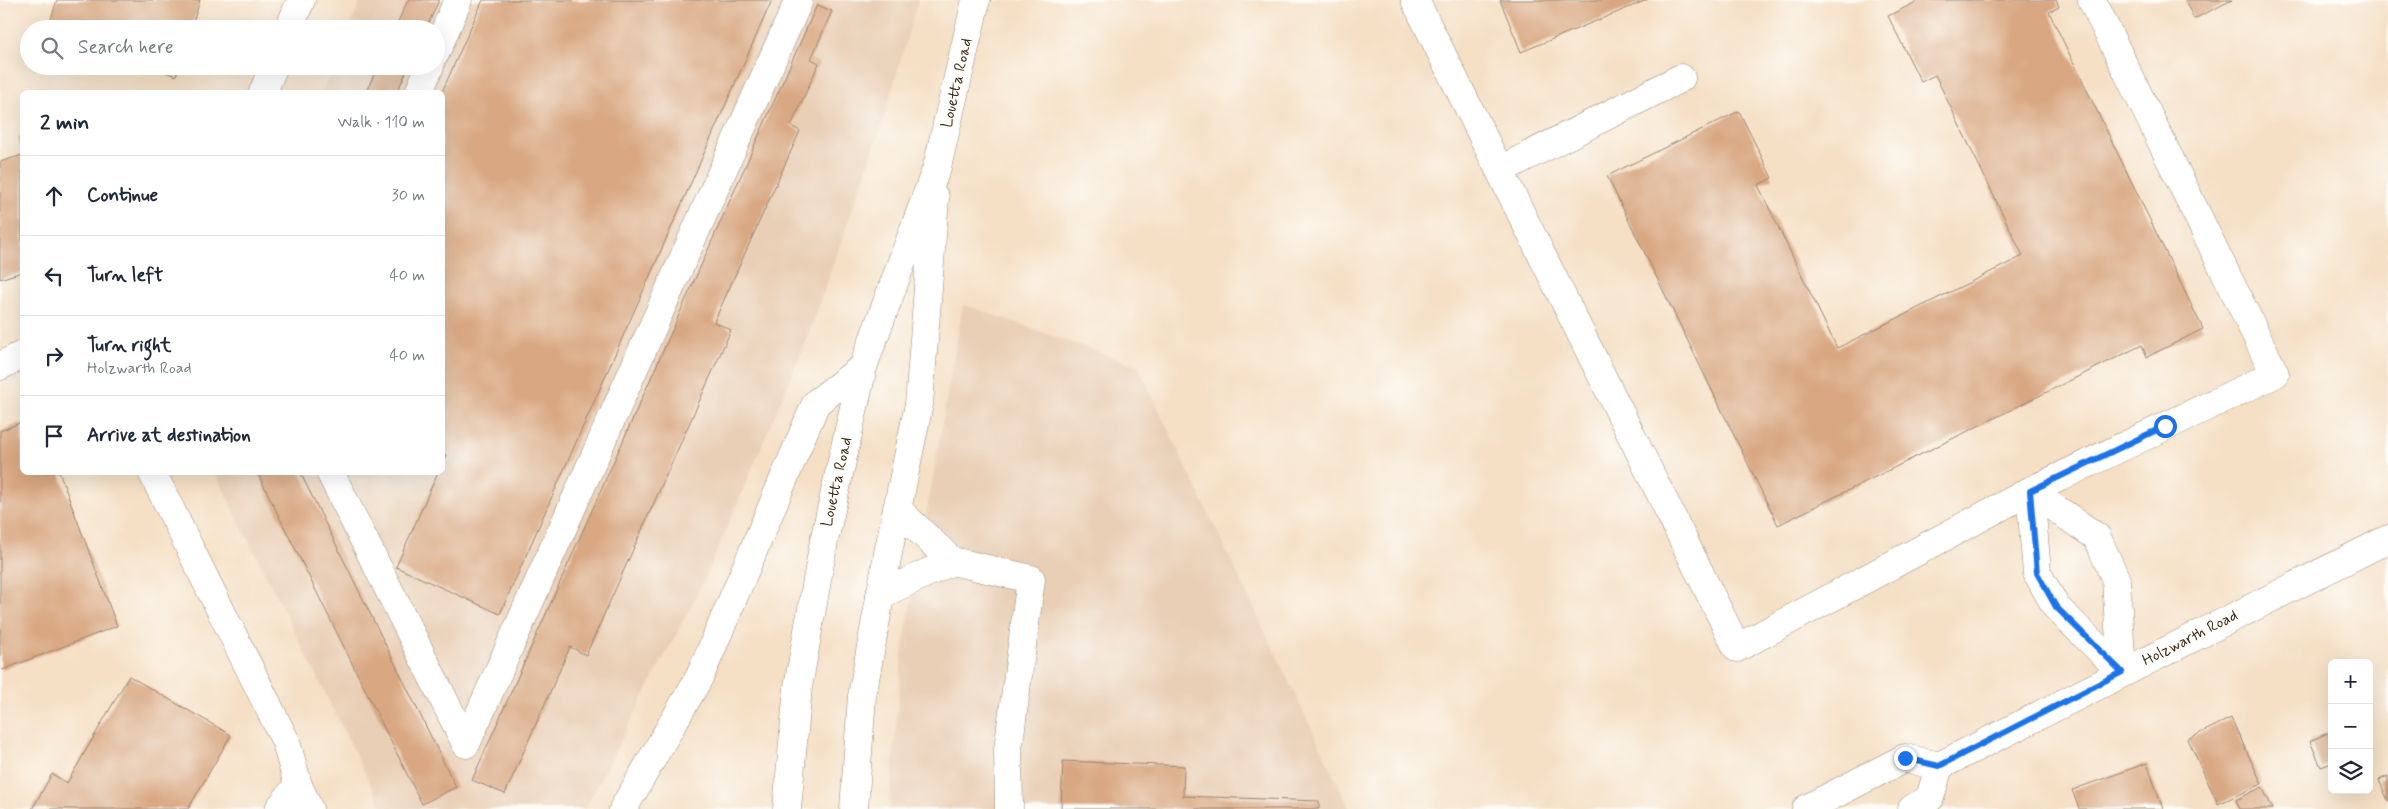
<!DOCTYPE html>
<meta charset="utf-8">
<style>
body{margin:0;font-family:Mynerve,sans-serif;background:#f2f2f3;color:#1f2937}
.controls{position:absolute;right:15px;bottom:15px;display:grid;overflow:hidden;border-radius:8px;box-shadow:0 5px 20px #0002}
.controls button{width:45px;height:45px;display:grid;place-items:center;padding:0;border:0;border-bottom:1px solid #e0e1e3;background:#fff;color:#1f2937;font:25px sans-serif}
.stop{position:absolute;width:15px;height:15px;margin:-11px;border:4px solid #1a73e8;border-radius:50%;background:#fff}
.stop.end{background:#1a73e8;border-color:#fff;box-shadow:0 1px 5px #0008}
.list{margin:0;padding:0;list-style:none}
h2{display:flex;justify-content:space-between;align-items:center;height:65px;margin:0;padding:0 20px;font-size:21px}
h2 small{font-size:16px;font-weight:400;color:#747a83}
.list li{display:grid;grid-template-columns:32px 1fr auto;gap:15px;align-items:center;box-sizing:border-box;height:80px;padding:0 20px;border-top:1px solid #e0e1e3}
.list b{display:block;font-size:19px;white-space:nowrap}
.list p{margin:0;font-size:16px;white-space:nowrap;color:#747a83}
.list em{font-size:16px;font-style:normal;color:#747a83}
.icon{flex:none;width:28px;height:28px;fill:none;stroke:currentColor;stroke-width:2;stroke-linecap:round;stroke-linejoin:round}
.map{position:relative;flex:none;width:2388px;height:809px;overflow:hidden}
.search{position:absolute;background:#fff;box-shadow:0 5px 20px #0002;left:20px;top:20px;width:425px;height:55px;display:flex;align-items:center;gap:12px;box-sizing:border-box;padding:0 18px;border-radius:28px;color:#747a83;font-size:19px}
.panel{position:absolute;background:#fff;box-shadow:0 5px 20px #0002;left:20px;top:90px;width:425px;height:385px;border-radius:8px}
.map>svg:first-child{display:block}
</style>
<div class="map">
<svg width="2388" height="809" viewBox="0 0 2388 809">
<rect width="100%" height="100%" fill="#fdfcf7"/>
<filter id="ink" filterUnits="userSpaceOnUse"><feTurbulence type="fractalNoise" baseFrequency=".02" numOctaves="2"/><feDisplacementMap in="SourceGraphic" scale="10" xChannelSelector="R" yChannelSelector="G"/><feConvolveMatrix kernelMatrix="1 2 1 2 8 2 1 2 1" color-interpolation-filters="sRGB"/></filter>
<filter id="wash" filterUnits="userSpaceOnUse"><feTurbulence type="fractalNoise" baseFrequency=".0096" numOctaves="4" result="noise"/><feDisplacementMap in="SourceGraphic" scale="20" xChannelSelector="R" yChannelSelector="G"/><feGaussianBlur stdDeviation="1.12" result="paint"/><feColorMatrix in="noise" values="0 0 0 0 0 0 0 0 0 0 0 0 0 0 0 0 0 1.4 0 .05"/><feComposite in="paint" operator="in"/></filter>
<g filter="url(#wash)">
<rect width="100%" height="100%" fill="#f5e0c6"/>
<g fill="#e9cfb6">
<path d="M361,0h557l-38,131 -73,208 -102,240 -120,230h-202l-168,-336 227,-1v-380h-120l11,-26h103v-37h-87z"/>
<path d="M963,304l175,62 212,443h-461l13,-154z"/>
</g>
<g id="blocks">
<g fill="#d9a882">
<path d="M57,0h143l-9,29h-143z"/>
<path d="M408,0h31l-13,29 -31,-1z"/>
<path d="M483,0h289l-272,614 -104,-47 42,-95h4v-9l4,-8 -4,-2v-361z"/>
<path d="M1500,0h147l-126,52z"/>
<path d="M1920,0h136l3,7 -10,5 154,317 -56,28 -5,-12 -364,180 -171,-349 132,-65 33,67 -14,7 79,163 186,-92 -88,-181 -14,7 -33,-66z"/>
<path d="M2185,0h47l-38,19z"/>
<path d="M817,5l15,6 -21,48 8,4 -28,63 9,5 -86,191 17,8 -145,325 -16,-8 -65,147 -33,-14z"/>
<path d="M148,66h31l-3,10z"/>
<path d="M378,66h31l-12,26h-31z"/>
<path d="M22,137v12l-3,-11z"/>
<path d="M22,155v117l-22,7v-117z"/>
<path d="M22,422v50h37l58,154 -115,44 -2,-5v-234z"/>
<path d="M257,472h43l156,315 -34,17z"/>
<path d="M129,676l102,59 -43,74h-156l20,-35 15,9z"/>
<path d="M2231,718l31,66 -44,20 -30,-65z"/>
<path d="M2332,731v32l-11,4 -11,-26z"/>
<path d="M1063,761l121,5 -1,30 136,5v8h-258z"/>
<path d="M2147,763l16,46h-84l-7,-19z"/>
<path d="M2388,776v25l-9,-21z"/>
<path d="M2262,787l11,22h-33l-4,-9z"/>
</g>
</g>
</g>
<g filter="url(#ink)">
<use href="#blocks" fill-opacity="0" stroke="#988572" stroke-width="1"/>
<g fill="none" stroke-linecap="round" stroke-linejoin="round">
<g stroke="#988572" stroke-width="29">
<g id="minor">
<path d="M1415,0l322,648 293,-157 245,-117 -183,-374"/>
<path d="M289,29l12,-29"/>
<path d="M436,52l22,-52"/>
<path d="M263,92l11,-26"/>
<path d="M419,92l11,-26"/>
<path d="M1500,170l181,-92"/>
<path d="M0,366l22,-11"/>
<path d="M152,472l134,270 12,43 -19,24"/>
<path d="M330,472l136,272 333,-744"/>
<path d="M2030,491l67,46 19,43 6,92"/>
<path d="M2030,491l7,82 19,34 66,65"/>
<path d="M897,509l55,52 79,18 -23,170 1,60"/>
<path d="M880,595l72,-34"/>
<path d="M298,785l11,24"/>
</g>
</g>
<g stroke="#988572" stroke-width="29">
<g id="major">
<path d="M623,809l77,-133 116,-273 47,-36"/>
<path d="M787,809l11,-122 26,-146 39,-174 74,-200 39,-167"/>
<path d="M854,809l8,-113 27,-148 30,-144 16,-206"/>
<path d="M1806,809l99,-51 34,8 449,-227"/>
<path d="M1912,809l18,-11 9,-32"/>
</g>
</g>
<use href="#minor" stroke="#fff" stroke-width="28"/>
<use href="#major" stroke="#fff" stroke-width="28"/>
</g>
</g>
<g fill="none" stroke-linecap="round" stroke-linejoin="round" filter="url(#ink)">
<path stroke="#1a73e8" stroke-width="6" d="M1905,758l34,8 183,-94 -66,-65 -19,-34 -7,-82 135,-65"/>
</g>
<g text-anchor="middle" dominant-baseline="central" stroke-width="4" stroke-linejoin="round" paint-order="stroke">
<g font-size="16" fill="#3b2a1e" stroke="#fdfcf7">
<text transform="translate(957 83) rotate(-77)">Louetta Road</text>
<text transform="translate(837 482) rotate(-77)">Louetta Road</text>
<text transform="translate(2190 638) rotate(-27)">Holzwarth Road</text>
</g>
</g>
</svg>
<div class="controls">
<button>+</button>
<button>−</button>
<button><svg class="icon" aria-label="layers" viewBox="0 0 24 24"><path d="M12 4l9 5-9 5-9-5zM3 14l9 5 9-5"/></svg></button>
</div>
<div class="stop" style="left:2165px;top:426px"></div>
<div class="stop end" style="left:1905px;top:758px"></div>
<div class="search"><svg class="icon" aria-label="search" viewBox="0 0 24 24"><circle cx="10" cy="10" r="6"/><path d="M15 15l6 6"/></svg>Search here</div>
<section class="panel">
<h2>2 min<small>Walk · 110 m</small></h2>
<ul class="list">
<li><svg class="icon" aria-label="ahead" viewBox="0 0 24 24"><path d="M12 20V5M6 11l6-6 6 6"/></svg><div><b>Continue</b></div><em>30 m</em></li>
<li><svg class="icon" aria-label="left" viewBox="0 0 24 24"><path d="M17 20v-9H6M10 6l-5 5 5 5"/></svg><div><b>Turn left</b></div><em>40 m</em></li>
<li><svg class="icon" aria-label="right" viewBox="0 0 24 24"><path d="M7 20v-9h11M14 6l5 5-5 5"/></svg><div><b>Turn right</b><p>Holzwarth Road</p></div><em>40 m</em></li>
<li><svg class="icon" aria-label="arrive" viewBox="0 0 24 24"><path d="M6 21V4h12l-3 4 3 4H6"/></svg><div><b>Arrive at destination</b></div></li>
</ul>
</section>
</div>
